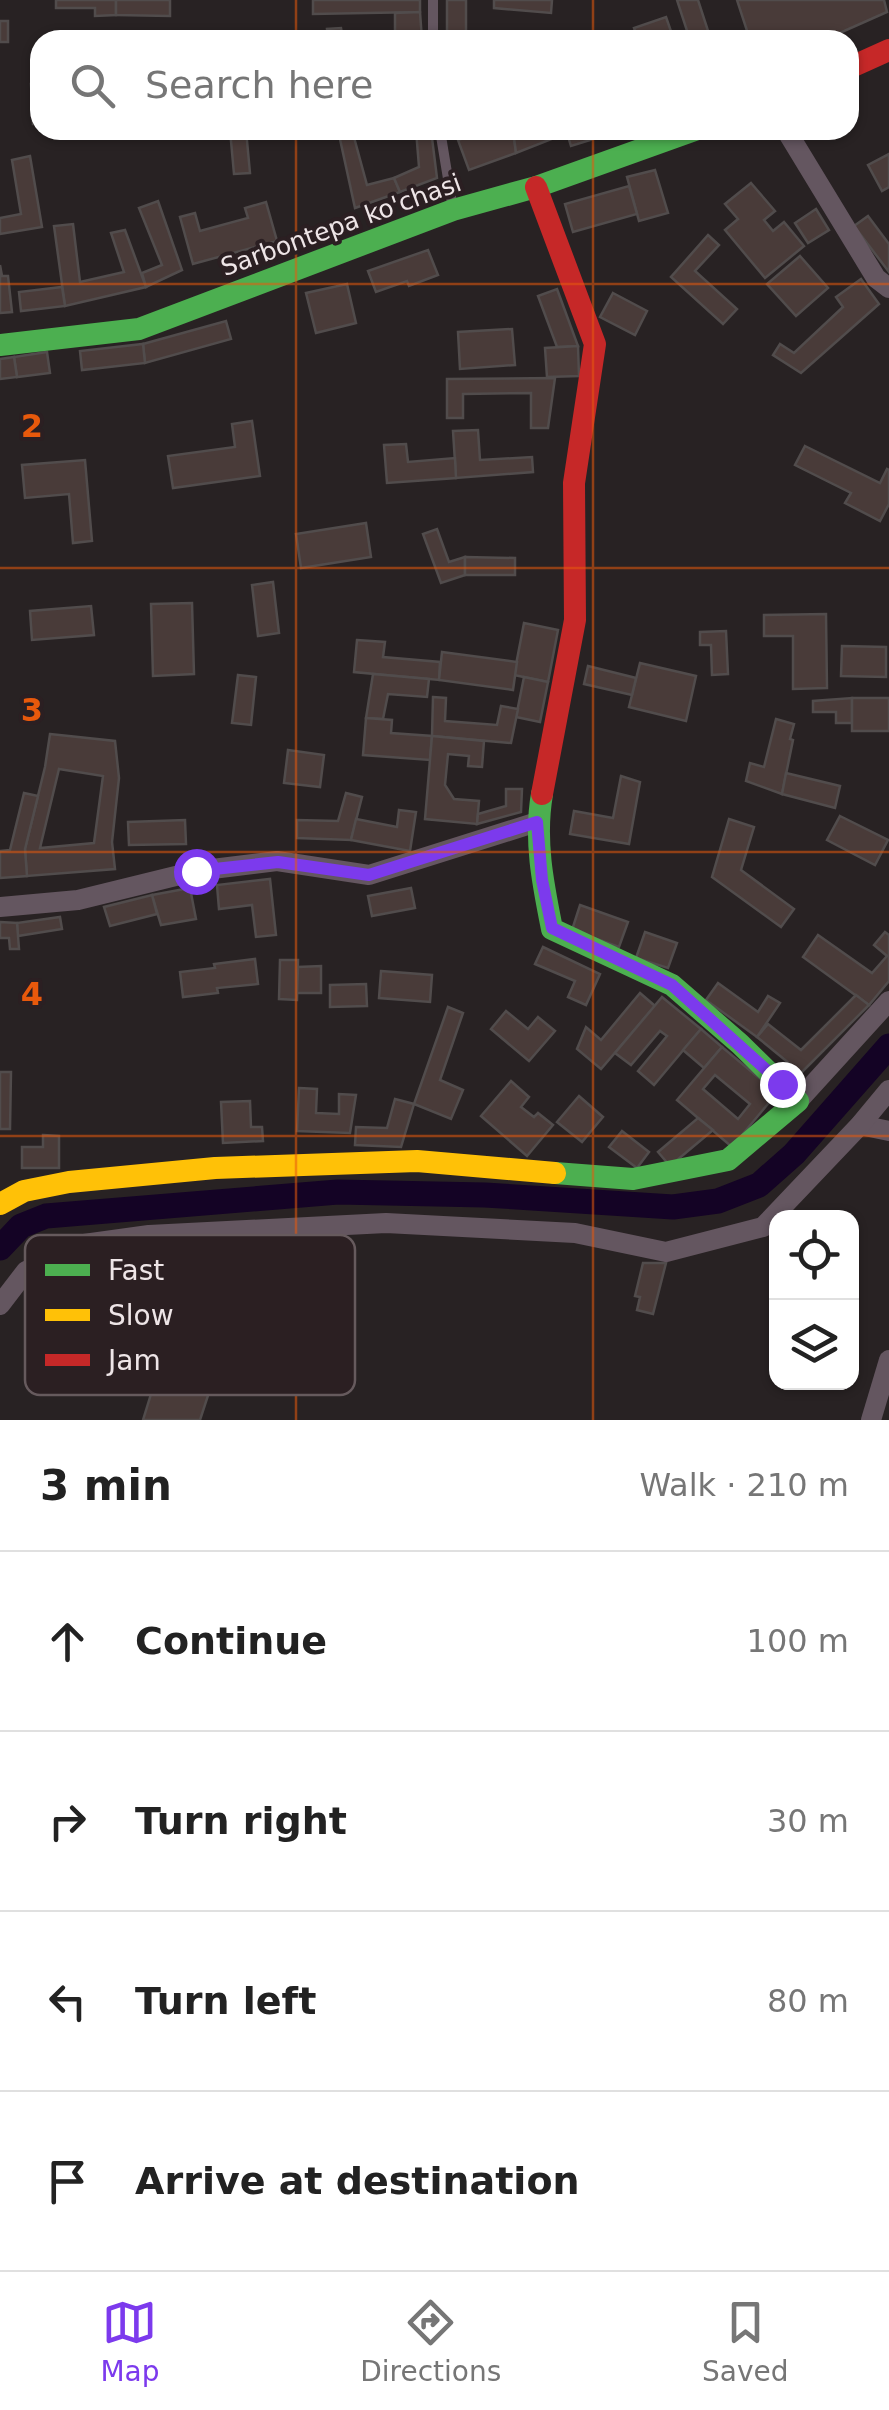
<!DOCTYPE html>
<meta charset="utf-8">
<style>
body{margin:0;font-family:"DejaVu Sans",sans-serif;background:#f6f6f6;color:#222}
.controls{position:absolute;right:30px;bottom:30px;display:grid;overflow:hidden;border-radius:20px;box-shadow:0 2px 8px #0004}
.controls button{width:90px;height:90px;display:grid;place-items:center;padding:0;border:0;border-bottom:2px solid #e0e0e0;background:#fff;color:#222;font:50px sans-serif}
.stop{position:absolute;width:30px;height:30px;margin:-22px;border:8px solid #7c3aed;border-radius:50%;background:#fff}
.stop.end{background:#7c3aed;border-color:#fff;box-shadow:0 2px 10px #0008}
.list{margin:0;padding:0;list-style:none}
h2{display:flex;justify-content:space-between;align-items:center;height:130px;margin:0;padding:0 40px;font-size:42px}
h2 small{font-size:32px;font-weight:400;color:#767676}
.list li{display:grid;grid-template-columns:65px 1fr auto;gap:30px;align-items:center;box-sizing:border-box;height:180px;padding:0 40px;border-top:2px solid #e0e0e0}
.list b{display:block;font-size:38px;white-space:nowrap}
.list em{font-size:32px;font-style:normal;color:#767676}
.icon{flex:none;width:55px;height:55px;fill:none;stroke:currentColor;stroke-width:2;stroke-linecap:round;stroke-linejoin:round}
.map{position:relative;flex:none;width:889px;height:1420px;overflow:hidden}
.search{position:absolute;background:#fff;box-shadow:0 2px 8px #0004;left:30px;right:30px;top:30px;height:110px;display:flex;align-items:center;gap:25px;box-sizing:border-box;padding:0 35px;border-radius:30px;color:#767676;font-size:38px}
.sheet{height:850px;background:#fff}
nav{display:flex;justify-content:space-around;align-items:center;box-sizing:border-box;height:140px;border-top:2px solid #e0e0e0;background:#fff;font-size:28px;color:#767676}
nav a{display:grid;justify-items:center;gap:5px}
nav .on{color:#7c3aed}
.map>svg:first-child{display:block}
</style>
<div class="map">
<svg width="889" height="1420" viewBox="0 0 889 1420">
<rect width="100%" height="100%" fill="#282223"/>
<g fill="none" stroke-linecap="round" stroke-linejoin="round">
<path stroke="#140325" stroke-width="25" d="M0,1248l21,-22 25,-10 292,-24 147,3 188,12 45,-6 41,-16 35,-31 95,-108"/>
</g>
<g fill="#493b39" stroke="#514c4c" stroke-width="2.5" fill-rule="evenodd">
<path d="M56,0h60v15l-21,1v-8h-39z"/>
<path d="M116,0h54v16l-54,-1z"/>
<path d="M313,0h107v12l-107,2z"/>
<rect x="447" y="0" width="19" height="40"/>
<path d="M494,0h58l-1,13 -57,-5z"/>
<path d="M677,0h21l13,40h-21z"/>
<path d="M737,0h147l3,12 -63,28h-74z"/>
<path d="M420,12l2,28h-27v-27z"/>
<path d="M666,17l8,23h-36l-4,-12z"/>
<rect x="0" y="21" width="8" height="21"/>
<path d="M341,28l2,12h-15l-1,-11z"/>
<path d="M31,84h9v40h-7z"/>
<path d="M230,130h16l4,43 -16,1z"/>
<path d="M338,130h14l15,55 27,-7 6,14 -45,16z"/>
<path d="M416,130h15l6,48 -37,14 -6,-14 25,-11z"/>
<path d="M486,130h27l3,23 -47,17 -11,-30z"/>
<path d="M513,130h49v5l-46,18z"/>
<path d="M566,130h31l3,7 -29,9z"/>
<path d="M889,154v33l-7,4 -14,-26z"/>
<path d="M30,156l12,71 -42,7v-16l21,-4 -9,-54z"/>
<path d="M655,170l13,43 -29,8 -12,-44z"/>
<path d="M751,183l24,28 -11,9 9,11 11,-9 20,24 -39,32 -40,-48 13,-11 -13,-15z"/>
<path d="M629,186l8,28 -64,18 -8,-28z"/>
<path d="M158,201l24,69 -36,17 -4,-14 20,-8 -23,-57z"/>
<path d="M266,202l11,39 -84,23 -13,-47 15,-4 5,18 48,-13 -3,-10z"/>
<path d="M816,209l13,21 -21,13 -13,-20z"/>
<path d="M868,216l21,28v28l-35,-46z"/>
<path d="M73,224l7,58 44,-10 -13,-39 14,-3 21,57 -81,19 -11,-80z"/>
<path d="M708,235l11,10 -24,26 42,38 -14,15 -52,-47z"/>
<path d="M428,250l10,25 -29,11 -2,-5 -31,11 -8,-21z"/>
<path d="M800,256l28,32 -32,28 -29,-32z"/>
<path d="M0,265l2,11h6l4,36 -12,1z"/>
<path d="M861,279l18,25 -78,69 -28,-18 7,-11 14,9 49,-46 -7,-10z"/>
<path d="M347,284l9,39 -40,10 -10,-40z"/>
<path d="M62,287l3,19 -44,5 -2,-19z"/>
<path d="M557,289l21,57 -21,1 -19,-51z"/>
<path d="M613,293l34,18 -12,24 -35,-18z"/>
<path d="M226,321l5,18 -86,24 -2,-19z"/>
<path d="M512,329l3,36 -55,4 -2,-37z"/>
<path d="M143,344l2,19 -63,7 -2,-19z"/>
<path d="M578,346l1,30 -32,1 -2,-29z"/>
<path d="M47,352l3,21 -33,4 -3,-20z"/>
<path d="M14,357l3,20 -17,2v-20z"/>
<path d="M555,378l-7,50h-17v-35l-68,1v24h-16v-39z"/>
<path d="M252,421l8,55 -87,12 -5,-32 67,-9 -3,-23z"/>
<path d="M478,430l2,30 52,-3 1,15 -77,6 -3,-47z"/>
<path d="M406,444l2,18 47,-4 1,20 -69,5 -3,-38z"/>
<path d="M805,446l75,37 7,-14 2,1v34l-9,17 -35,-18 6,-10 -56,-28z"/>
<path d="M85,460l7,81 -19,2 -4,-49 -44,4 -3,-33z"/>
<path d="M366,523l5,34 -70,11 -5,-34z"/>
<path d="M437,529l12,33 16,-5v18l-24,8 -18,-49z"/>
<path d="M465,557l50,1v17h-50z"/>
<path d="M273,582l6,51 -21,3 -6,-51z"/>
<path d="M192,603l2,71 -41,2 -2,-72z"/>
<path d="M91,606l3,29 -62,5 -2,-29z"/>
<path d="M826,614l1,74 -34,1v-53h-29v-21z"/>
<path d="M524,623l34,7 -10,52 -34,-7z"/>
<path d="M726,631l2,43 -16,1 -1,-30h-11v-13z"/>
<path d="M357,640l28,2 -2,15 57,5 -1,18 -85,-8z"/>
<path d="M842,646l44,1v30l-45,-1z"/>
<path d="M442,652l75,10 -4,28 -74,-10z"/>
<path d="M640,663l56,13 -10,45 -57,-14z"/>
<path d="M588,666l48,12 -4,17 -48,-11z"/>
<path d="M373,674l56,5 -2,18 -39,-3 -5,25 -17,-1z"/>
<path d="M238,675l18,2 -5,48 -19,-2z"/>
<path d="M524,677l24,5 -8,40 -24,-5z"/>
<path d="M433,697l13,1 -1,23 52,4 4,-19 17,3 -7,34 -79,-7z"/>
<path d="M852,698v25h-16v-11h-23v-11z"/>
<rect x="852" y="698" width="37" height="33"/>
<path d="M366,718l26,2 -1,13 41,3 -2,24 -67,-5z"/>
<path d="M776,719l18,5 -4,15 3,1 -11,54 -36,-13 4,-18 14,4z"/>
<path d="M50,734l65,7 4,37 -7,64 3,27 -88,7 -2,-27 20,-82zM59,769l44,7 -9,67 -54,5z"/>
<path d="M432,736l52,5 -2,26 -14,-1 1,-10 -21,-2 -3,31 9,14 25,2 -2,23 -52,-5z"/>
<path d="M288,750l36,5 -4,32 -36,-4z"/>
<path d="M786,773l54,13 -5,22 -53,-14z"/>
<path d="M621,776l19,6 -11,62 -59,-10 4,-23 39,7z"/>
<path d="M506,789h16l-1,23 -44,12 1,-10 28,-8z"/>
<path d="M24,793l14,3 -13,53 2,27 -27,2v-27l10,-1z"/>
<path d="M346,793l16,4 -11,43 -54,-2v-18l41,1z"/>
<path d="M399,810l17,2 -6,39 -59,-11 5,-21 41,8z"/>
<path d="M840,816l48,24 -13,25 -48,-25z"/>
<path d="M729,819l25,8 -13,43 53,39 -13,18 -69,-50z"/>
<path d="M185,820l1,24 -57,1 -1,-23z"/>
<path d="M270,879l6,56 -20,2 -4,-32 -33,4 -2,-24z"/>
<path d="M190,888l6,31 -35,6 -9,-30z"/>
<path d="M411,888l4,20 -43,8 -4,-20z"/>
<path d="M152,895l5,19 -47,12 -6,-19z"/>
<path d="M580,905l48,17 -9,25 -47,-17z"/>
<path d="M60,917l2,12 -44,7 -1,-13z"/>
<path d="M0,922l17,1 2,26h-9l-1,-11h-9z"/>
<path d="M645,932l32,11 -9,25 -32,-10z"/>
<path d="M885,932l4,3v46l-20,24 -66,-48 15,-22 54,38 15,-17 -13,-11z"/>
<path d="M543,947l57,27 -14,31 -18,-8 7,-16 -40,-17z"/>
<path d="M255,959l3,25 -41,4 1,5 -35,4 -3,-25 35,-4 -1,-4z"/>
<path d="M280,960h18l-1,40 -18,-1z"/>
<path d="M321,966v27h-24l1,-26z"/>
<path d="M381,971l51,4 -2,27 -51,-4z"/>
<path d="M718,983l40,29 10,-16 12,7 -23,34 -51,-37z"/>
<path d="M366,984l1,22 -37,1v-22z"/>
<path d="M640,993l15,13 -54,63 -24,-20 9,-22 15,13z"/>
<path d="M856,995l13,10 -68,68 -44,-36 11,-13 33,26z"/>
<path d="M662,997l39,32 -47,56 -16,-14 29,-35 -7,-5 -29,34 -16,-12z"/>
<path d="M448,1007l15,6 -23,67 23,10 -12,29 -37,-15z"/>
<path d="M506,1011l22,18 10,-12 17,14 -26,30 -38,-32z"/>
<path d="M701,1029l21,18 -18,21 -21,-18z"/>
<path d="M722,1047l55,46 -45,54 -55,-47zM715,1075l35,29 -12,15 -35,-30z"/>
<path d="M0,1072h11l-1,57h-10z"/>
<path d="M511,1081l18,16 -8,10 13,10 4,-4 15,12 -26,31 -46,-40z"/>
<path d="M299,1088l18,1 -1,24 23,1v-20l17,1 -6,38 -53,-2z"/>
<path d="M579,1096l24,21 -21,25 -25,-20z"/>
<path d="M395,1099l19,5 -13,43 -46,-2 1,-18 31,1z"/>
<path d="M250,1101l1,26h11l1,14 -40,2 -2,-41z"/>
<path d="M698,1118l15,12 -43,36 -12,-14z"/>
<path d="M622,1131l27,21 -12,16 -28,-21z"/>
<path d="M43,1135l16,1v32h-37v-21h21z"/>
<path d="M643,1263h23l-13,51 -16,-4 3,-13 -5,-1z"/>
<path d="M164,1352l53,16 -17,52h-57z"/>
</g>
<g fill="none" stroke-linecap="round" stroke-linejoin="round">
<g stroke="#645660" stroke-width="10">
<path d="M433,0v40"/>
<path d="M440,130l13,79"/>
</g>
<g stroke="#645660" stroke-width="20">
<path d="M786,130l90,148 13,10"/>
<path d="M0,907l78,-7 118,-29 81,-10 92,14 168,-53"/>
<path d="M798,1101l91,-100"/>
<path d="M860,1125l29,6"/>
<path d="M0,1305l26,-34 58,-27 65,-9 237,-12 189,10 91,19 97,-25 97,-102 29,-35"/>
<path d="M871,1420l18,-60"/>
</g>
<g stroke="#4caf50" stroke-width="22">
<path d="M0,345l139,-16 314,-119 83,-23 159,-57"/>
<path d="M542,794c-8,46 1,90 10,135l120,56 68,59 58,57 -70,59 -95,19 -78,-6"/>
</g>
<path stroke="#ffc107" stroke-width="22" d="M0,1204l24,-13 45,-9 146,-14 202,-7 138,12"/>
<g stroke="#c62828" stroke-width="22">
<path d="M849,68l40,-18"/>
<path d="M536,187l59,157 -21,139 1,137 -33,174"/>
</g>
</g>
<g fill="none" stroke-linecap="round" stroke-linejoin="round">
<path stroke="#7c3aed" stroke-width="12" d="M196,871l82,-9 91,13 168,-53 5,58 10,48 120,57 110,99"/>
</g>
<path fill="none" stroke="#e8590c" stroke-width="2.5" stroke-opacity="0.55" d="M296,0v40M593,0v40M296,130v1290M593,130v1290M0,284h889M0,568h889M0,852h889M0,1136h889"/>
<g text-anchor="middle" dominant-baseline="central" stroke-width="8" stroke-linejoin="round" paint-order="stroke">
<g font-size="25" fill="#eee5e7" stroke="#2b1f22">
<text transform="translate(341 225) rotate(-20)">Sarbontepa ko'chasi</text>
</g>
</g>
<rect x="25" y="1235" width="330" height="160" rx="15" fill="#2b1f22" stroke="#665a5d" stroke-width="2.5"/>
<rect x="45" y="1264" width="45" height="12" fill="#4caf50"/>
<rect x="45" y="1309" width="45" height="12" fill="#ffc107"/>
<rect x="45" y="1354" width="45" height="12" fill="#c62828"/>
<g font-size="28" fill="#eee5e7">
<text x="108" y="1280">Fast</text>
<text x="108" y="1325">Slow</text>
<text x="108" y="1370">Jam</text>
</g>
<g font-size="32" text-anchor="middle" font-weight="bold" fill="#e8590c" stroke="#2b1f22" stroke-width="8" stroke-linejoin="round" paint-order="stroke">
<text x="32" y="437">2</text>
<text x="32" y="721">3</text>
<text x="32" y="1005">4</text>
</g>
</svg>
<div class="controls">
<button><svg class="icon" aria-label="locate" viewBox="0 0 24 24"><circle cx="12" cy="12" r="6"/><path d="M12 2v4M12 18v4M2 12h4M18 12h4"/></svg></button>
<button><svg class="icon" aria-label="layers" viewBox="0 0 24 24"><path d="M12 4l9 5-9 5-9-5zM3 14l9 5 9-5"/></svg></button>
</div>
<div class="stop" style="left:196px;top:871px"></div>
<div class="stop end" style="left:782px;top:1084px"></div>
<div class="search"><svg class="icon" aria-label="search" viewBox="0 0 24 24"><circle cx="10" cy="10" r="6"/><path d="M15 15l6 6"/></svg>Search here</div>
</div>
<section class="sheet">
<h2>3 min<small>Walk · 210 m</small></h2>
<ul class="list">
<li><svg class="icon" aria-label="ahead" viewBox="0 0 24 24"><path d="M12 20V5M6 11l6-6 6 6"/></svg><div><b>Continue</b></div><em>100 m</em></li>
<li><svg class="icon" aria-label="right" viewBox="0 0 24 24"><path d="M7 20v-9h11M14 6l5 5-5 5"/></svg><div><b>Turn right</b></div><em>30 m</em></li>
<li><svg class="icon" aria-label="left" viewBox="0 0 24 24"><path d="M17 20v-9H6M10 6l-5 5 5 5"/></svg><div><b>Turn left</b></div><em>80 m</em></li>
<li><svg class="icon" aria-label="arrive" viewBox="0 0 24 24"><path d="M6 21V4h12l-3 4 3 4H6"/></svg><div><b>Arrive at destination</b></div></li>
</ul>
</section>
<nav>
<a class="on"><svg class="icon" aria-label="map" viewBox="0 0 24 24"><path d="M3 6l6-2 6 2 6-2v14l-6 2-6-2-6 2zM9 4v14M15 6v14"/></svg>Map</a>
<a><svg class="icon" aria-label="directions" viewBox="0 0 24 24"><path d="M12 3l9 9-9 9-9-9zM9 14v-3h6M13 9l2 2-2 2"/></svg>Directions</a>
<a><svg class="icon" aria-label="saved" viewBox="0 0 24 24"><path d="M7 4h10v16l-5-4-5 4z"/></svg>Saved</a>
</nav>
